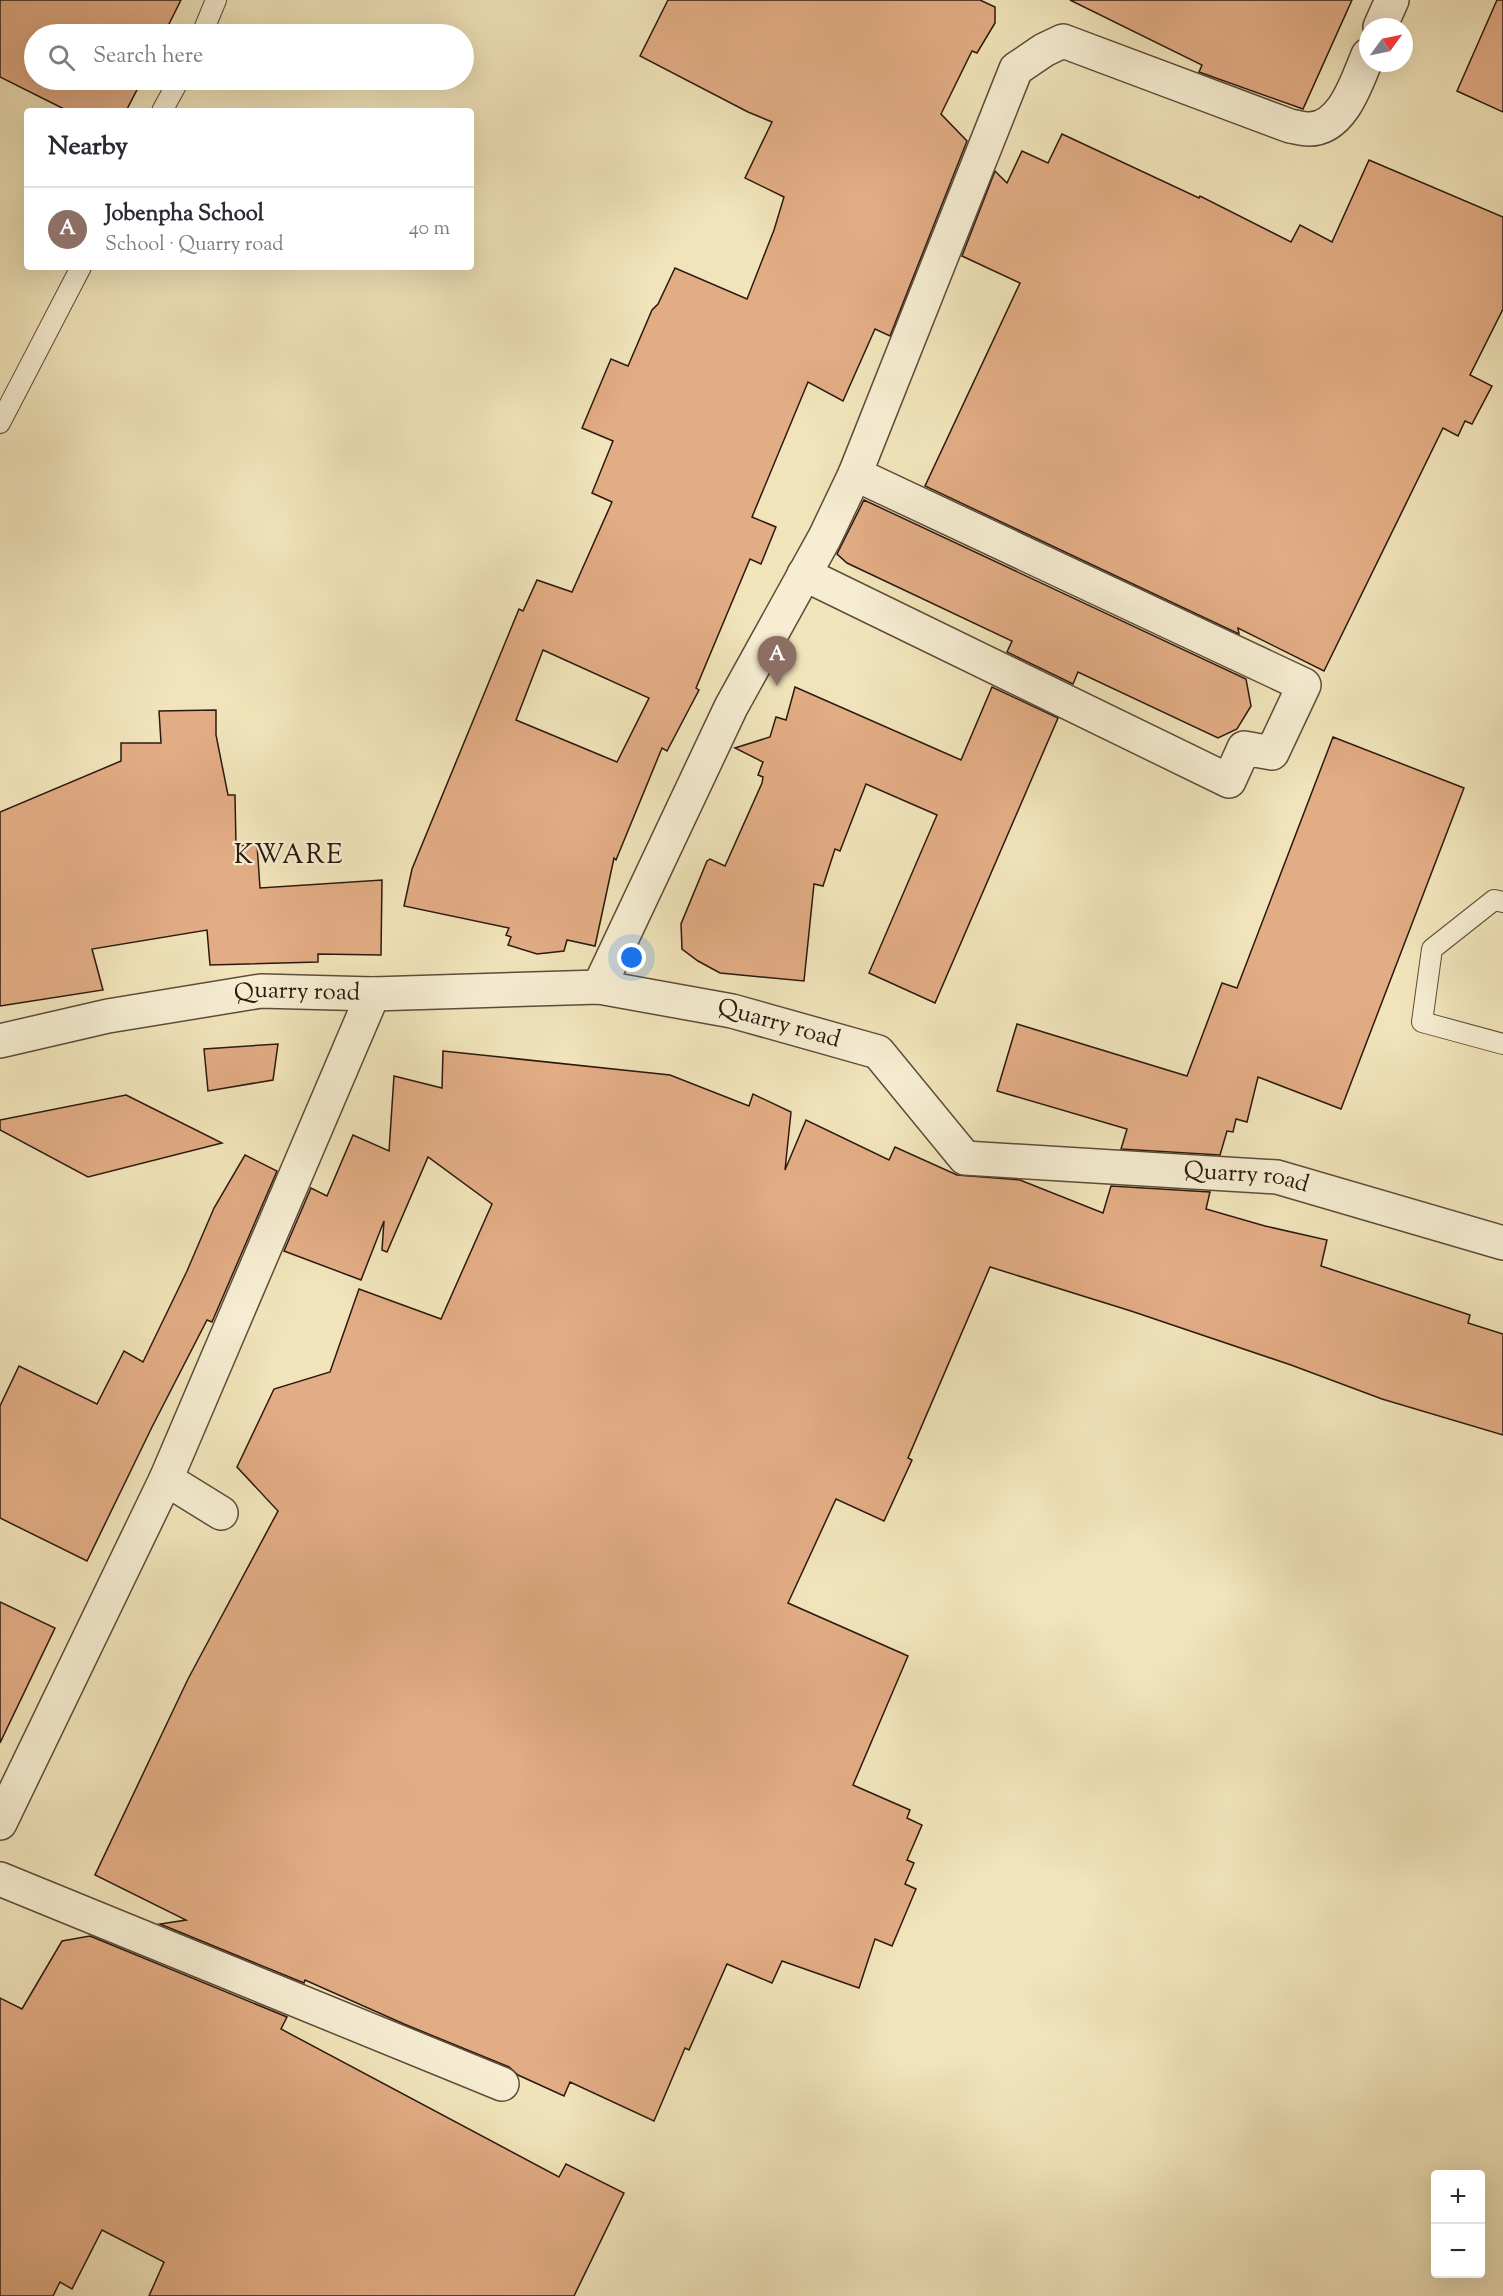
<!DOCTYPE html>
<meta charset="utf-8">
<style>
body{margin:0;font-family:"Sorts Mill Goudy",serif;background:#f7f7f7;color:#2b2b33}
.controls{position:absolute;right:18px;bottom:18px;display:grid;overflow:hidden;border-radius:6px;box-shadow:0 6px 24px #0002}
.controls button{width:54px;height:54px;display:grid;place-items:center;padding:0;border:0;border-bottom:2px solid #e1e1e2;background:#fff;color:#2b2b33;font:30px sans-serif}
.compass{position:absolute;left:1359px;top:18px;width:54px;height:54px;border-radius:50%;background:#fff;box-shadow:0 6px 24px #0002;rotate:57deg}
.you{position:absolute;left:632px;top:958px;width:21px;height:21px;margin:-15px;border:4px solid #fff;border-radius:50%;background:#1a73e8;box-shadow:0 0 0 9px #1a73e833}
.badge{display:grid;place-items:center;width:39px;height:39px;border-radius:50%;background:#8f2418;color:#fff;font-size:20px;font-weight:700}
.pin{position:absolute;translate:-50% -50px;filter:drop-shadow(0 2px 3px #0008)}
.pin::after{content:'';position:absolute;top:32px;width:21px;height:18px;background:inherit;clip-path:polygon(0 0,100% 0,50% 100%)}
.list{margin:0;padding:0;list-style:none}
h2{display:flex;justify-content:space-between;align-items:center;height:78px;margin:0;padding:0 24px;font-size:26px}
h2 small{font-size:20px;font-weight:400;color:#7c7c81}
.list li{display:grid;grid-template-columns:39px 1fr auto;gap:18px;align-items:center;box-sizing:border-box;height:84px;padding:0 24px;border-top:2px solid #e1e1e2}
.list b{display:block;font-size:22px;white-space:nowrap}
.list p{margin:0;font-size:20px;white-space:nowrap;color:#7c7c81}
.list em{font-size:20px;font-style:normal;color:#7c7c81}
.icon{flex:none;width:33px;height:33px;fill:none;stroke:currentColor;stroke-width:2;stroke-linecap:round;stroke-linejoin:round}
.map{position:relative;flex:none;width:1503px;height:2296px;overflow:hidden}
.search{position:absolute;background:#fff;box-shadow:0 6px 24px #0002;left:24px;top:24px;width:450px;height:66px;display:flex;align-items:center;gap:15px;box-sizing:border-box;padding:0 21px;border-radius:33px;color:#7c7c81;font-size:22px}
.panel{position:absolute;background:#fff;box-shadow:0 6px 24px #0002;left:24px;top:108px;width:450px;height:162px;border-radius:6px}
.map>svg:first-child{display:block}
</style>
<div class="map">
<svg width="1503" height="2296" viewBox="0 0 1503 2296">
<rect width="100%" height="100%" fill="#f1e4ba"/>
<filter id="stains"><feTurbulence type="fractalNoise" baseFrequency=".00333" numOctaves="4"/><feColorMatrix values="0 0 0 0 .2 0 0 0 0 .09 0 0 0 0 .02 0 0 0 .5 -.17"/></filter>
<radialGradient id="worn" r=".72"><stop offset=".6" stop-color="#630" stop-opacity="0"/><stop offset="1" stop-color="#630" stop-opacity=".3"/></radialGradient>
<g fill="#e2ac84" stroke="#2c190e" stroke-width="1.5" fill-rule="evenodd">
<path d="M0,0h181l-17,34h-130v46h108l-16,31h-58l-68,-34z"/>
<path d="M668,0h312l15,7v16l-18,30 -5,-2 -31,63 26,27 -77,195 -15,-7 -32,72 -35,-19 -56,135 24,10 -15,37 -11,-5 -54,129 3,2 -32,61 -5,-3 -46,112 -2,-2 -19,88 -28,-6 -3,11 -27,3 -29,-9 3,-8 -5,-2 3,-7 -105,-22 8,-37 107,-260 4,2 14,-31 35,12 40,-90 -20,-9 21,-52 -31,-13 29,-69 17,7 24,-56 6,-6 17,-36 72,31 27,-69 10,-33 -39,-19 27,-56 -24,-10 -108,-56zM543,650l106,48 -32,64 -101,-42z"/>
<path d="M1070,0h282l-49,109 -104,-37 3,-7z"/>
<path d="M1497,0h6v112l-46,-21z"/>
<path d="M1062,134l137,64 1,-2 91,46 9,-17 32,17 37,-82 134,57v92l-33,66 22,11 -20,38 -7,-3 -7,15 -15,-8 -119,243 -86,-43 1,6 -314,-148 95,-203 -58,-27 33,-85 12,12 15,-32 26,12z"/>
<path d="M864,500l382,179 5,27 -14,23 -19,9 -140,-66 -5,12 -66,-32 5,-11 -165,-78 -10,-9z"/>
<path d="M795,687l166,73 31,-73 66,31 -123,285 -66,-30 68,-158 -71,-31 -26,67 -5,-2 -12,37 -9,-2 -10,97 -84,-8 -22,-12 -16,-12 -1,-25 26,-63 3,-2 15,7 37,-83 1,-6 -5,-2 5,-13 -28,-14 35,-11 6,-20 10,3z"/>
<path d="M216,710v25l12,60h7l1,51 21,-2 3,44 122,-8 -1,75 -63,-1v8l-108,3 -3,-35 -115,19 11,41 -103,16v-194l121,-51v-18h40l-2,-32z"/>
<path d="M1333,737l131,51 -123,321 -83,-32 -11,45 -11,-3 -3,13 -6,-1 -7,24 -99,-6 6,-20 -130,-38 20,-67 170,52 35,-93 15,5z"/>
<path d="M278,1044l-5,36 -65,11 -4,-42z"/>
<path d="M443,1051l227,24 79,31 4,-12 38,18 -6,58 21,-50 83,40 6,-13 62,28 63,5 83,33 8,-27 99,6 -4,17 59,17 62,14 -6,26 149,49 -2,8 35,11v101l-121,-36 -91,-34 -160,-54 -141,-44 -82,191 4,2 -28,61 -48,-22 -48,104 120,53 -55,129 57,25 -3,8 15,7 -15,35 7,3 -9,21 11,5 -24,57 -17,-7 -16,49 -77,-27 -10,22 -45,-19 -38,86 -4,-2 -31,73 -84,-39 -6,14 -46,-21 -9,-8 -105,-43 -99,-44 -1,3 -144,-59 26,-4 -91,-45 93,-196 90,-168 -41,-44 37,-78 56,-17 29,-83 82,30 51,-115 -64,-47 -41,95 -5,-2 2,-29 -23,59 -77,-29 27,-63 16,8 26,-61 36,16 5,-75 48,12z"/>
<path d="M126,1095l96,48 -134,34 -88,-47v-10z"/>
<path d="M245,1155l32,16 -65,151 -5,-2 -55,107 -65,134 -87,-43v-112l19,-40 78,38 27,-53 19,11 44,-91 27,-63z"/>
<path d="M0,1602l55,26 -55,115z"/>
<path d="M90,1936l197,81 -6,12 278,148 7,-13 58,29 -50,103h-425l15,-34 -62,-32 -30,59 -12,-7 -7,14h-53v-298l22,11 40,-68z"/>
</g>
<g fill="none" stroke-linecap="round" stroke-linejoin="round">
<g stroke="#5d4c39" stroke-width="22">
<g id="lane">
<path d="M202,34l14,-34"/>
<path d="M162,111l17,-31"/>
<path d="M0,423l81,-156"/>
<path d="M1503,902l-9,-2 -62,49 -10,73 81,22"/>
</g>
</g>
<g stroke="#5d4c39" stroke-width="36">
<g id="street">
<path d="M1380,27l12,-27"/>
<path d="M804,574l425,207 15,-33 28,5 32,-68 -449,-211 161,-405 28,-19 19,-9 227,85c6,1 13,3 19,3 34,0 48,-48 59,-74"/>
<path d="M599,987l132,-280 94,-170 30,-63"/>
<path id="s1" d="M0,1041l108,-25 153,-25 112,3 226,-7 133,24 146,41 87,106 312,19 226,66"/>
<path d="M166,1479l55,34"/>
<path d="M0,1823l166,-344 207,-485"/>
<path d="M0,1879l502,205"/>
</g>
</g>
<use href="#lane" stroke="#f6edd2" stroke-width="20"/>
<use href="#street" stroke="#f6edd2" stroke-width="33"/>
</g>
<g text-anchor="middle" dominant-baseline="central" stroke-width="4.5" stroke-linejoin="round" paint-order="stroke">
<g font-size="24" fill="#2c190e" stroke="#f6edd2">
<text stroke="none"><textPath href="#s1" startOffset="302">Quarry road</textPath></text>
<text stroke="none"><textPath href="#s1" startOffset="788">Quarry road</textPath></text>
<text stroke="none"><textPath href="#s1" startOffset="1310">Quarry road</textPath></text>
</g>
<g font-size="27" letter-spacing="1.5" fill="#2c190e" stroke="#f6edd2">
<text x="289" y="856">KWARE</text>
</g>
</g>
<rect width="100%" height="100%" filter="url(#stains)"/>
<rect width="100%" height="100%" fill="url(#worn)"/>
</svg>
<div class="controls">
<button>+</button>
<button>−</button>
</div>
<svg class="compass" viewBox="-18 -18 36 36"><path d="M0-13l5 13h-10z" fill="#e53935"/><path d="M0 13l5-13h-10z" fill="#7c7c81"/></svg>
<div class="you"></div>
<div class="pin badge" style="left:777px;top:686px;background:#8d6e63">A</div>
<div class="search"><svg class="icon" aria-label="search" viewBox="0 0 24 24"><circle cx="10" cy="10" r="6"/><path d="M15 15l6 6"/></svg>Search here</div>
<section class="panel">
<h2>Nearby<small></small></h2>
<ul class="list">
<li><span class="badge" style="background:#8d6e63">A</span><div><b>Jobenpha School</b><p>School · Quarry road</p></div><em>40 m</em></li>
</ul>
</section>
</div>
